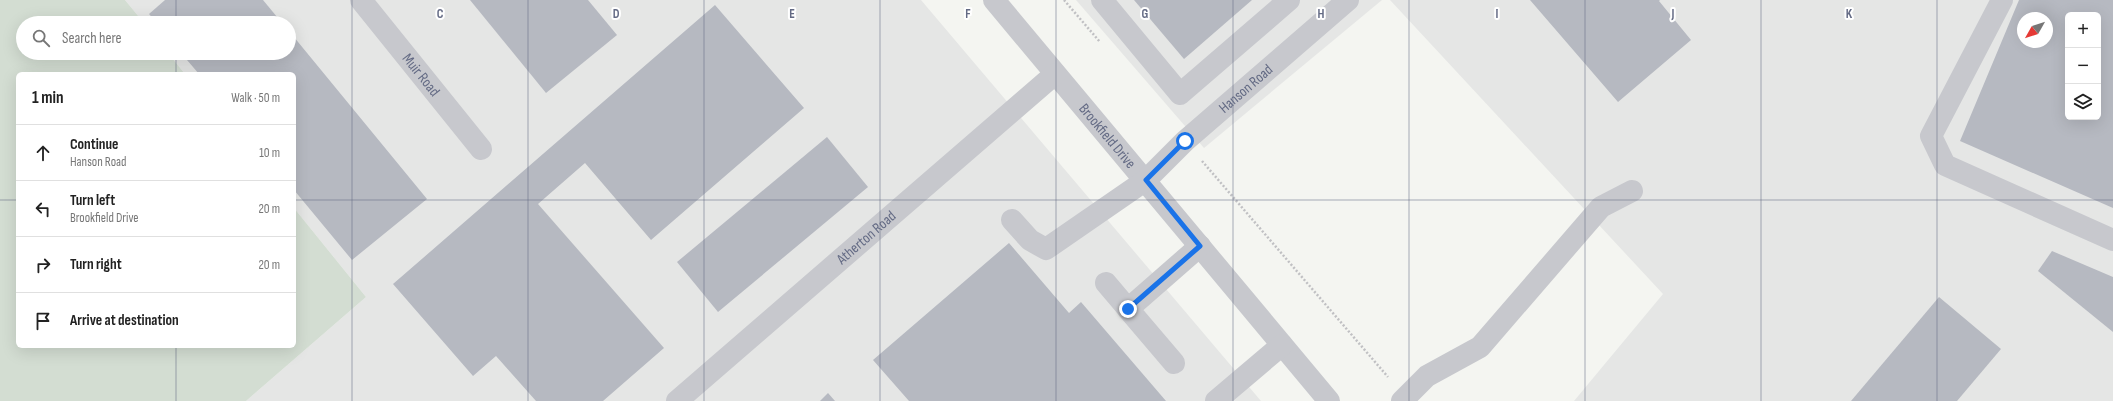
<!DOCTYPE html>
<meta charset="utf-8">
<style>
body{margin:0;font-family:"Sofia Sans Condensed",sans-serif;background:#f6f6f6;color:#222}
.controls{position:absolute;right:12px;top:12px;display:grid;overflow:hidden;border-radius:6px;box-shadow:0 4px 16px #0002}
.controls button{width:36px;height:36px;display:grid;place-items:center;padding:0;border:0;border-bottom:1px solid #e0e0e0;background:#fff;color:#222;font:20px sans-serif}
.compass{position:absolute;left:2017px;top:12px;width:36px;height:36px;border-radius:50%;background:#fff;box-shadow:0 4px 16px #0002;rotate:231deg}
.stop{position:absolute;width:12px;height:12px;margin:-9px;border:3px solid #1a73e8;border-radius:50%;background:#fff}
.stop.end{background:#1a73e8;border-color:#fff;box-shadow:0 1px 4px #0008}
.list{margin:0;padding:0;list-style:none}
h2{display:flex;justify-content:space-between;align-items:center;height:52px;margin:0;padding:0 16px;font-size:17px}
h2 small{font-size:13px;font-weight:400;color:#767676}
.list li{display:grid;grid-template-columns:26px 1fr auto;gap:12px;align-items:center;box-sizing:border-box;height:56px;padding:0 16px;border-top:1px solid #e0e0e0}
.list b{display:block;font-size:15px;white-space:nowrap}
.list p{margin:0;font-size:13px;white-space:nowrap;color:#767676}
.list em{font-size:13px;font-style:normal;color:#767676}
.icon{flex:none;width:22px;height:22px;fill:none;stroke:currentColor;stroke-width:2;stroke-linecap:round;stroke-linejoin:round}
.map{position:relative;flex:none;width:2113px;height:401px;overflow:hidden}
.search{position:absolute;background:#fff;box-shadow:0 4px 16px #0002;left:16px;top:16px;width:280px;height:44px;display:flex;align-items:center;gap:10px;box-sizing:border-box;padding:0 14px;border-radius:22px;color:#767676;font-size:15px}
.panel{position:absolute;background:#fff;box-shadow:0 4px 16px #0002;left:16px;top:72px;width:280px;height:276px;border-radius:6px}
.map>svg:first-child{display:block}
</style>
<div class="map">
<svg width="2113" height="401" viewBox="0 0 2113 401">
<rect width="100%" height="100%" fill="#f4f5f1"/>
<g fill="#e5e6e5" fill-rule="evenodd">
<path d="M125,0h796l340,401h-1015l120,-104 -72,-89v-134h-109l-17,-21h121v-30h-145z"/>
<path d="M1076,0h306l-178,148z"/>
<path d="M1390,0h723v401h-539l89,-107zM2068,15h30v102h-30zM2023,18h24v24h-24z"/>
</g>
<path fill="#d3ddd2" d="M0,0h125l19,23h-121v30h145l17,21h-167v272h276v-138l72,89 -120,104h-246z"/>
<g fill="#b6b9c1" fill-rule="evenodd">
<path d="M165,0h98l19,23h-125l-8,-9z"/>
<path d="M470,0h118l29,35 -71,58z"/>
<path d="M1134,0h118l-68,59z"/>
<path d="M1530,0h130l-1,1 32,39 -73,62z"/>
<path d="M2019,0h94v208l-153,-67zM2068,15h30v102h-30zM2023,18h24v24h-24z"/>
<path d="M715,5l89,103 -153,132 -66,-77 -47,41 126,144 -61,53h-67l-40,-45 -23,20 -80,-92z"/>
<path d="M289,31l138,168 -75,61 -58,-70v-116h-95l-18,-21h108z"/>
<path d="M827,137l41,50 -150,125 -41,-50z"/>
<path d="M1009,243l60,70 12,-11 85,99h-257l-36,-41z"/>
<path d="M2052,251l61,26v55l-75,-61z"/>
<path d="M1939,297l62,52 -44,52h-106z"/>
<path d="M828,393l7,8h-15z"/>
</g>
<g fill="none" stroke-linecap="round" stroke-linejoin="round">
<g stroke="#c0c0c3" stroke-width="2.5" stroke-dasharray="2 2" stroke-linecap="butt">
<path d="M1064,0l36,42"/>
<path d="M1202,161l186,216"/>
</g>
<g stroke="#c7c8cd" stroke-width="22">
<path id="s1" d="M361,0l120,149"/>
<path id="s2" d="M994,0l335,401"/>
<path d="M1102,0l78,94 109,-94"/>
<path d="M2002,0l-71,136 14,29 168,75"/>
<path id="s3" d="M1012,220l18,20 16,9 100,-69 39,-39 163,-141"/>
<path d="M1106,283l22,26"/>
<path d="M1174,363l-46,-54 72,-63"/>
<path id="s4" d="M677,401l378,-327"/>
<path d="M1216,401l66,-56"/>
<path d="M1402,401l25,-25 53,-29 121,-140 31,-16"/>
</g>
</g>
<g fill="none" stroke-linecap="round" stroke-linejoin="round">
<path stroke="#1a73e8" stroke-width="5" d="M1128,309l72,-63 -54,-66 39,-39"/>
</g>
<path fill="none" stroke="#636a84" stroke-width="1" stroke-opacity="0.55" d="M176,0v23M352,0v401M528,0v401M704,0v401M880,0v401M1056,0v401M1233,0v401M1409,0v401M1585,0v401M1761,0v401M1937,0v401M176,53v21M0,200h18M294,200h1819M176,346v55"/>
<g text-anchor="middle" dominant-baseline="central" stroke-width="4" stroke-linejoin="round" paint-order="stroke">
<g font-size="15" fill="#636a84" stroke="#fff">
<text stroke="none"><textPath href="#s1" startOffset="96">Muir Road</textPath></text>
<text stroke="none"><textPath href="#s3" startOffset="302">Hanson Road</textPath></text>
<text stroke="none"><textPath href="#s2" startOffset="177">Brookfield Drive</textPath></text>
<text stroke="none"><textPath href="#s4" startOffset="250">Atherton Road</textPath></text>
</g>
</g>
<g font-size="13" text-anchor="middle" font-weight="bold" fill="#636a84" stroke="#fff" stroke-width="4" stroke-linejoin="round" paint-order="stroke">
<text x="440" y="18">C</text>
<text x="616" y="18">D</text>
<text x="792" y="18">E</text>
<text x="968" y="18">F</text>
<text x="1145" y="18">G</text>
<text x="1321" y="18">H</text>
<text x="1497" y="18">I</text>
<text x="1673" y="18">J</text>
<text x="1849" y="18">K</text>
</g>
</svg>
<div class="controls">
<button>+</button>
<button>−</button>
<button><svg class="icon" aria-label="layers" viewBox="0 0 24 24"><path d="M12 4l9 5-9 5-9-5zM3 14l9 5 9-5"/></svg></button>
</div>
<svg class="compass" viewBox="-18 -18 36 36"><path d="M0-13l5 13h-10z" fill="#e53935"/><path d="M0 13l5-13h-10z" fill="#767676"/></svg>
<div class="stop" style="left:1185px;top:141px"></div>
<div class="stop end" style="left:1128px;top:309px"></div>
<div class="search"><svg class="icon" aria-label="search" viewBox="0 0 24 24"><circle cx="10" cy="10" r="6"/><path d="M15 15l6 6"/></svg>Search here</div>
<section class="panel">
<h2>1 min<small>Walk · 50 m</small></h2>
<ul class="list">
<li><svg class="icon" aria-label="ahead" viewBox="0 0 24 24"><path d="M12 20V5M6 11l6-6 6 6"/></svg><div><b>Continue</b><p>Hanson Road</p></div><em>10 m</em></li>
<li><svg class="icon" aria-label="left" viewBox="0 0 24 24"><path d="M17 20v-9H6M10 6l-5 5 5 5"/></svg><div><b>Turn left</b><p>Brookfield Drive</p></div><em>20 m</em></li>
<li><svg class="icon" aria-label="right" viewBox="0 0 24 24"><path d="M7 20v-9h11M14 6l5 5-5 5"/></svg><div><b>Turn right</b></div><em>20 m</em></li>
<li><svg class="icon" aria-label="arrive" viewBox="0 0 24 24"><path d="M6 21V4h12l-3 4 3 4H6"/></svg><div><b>Arrive at destination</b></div></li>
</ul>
</section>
</div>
